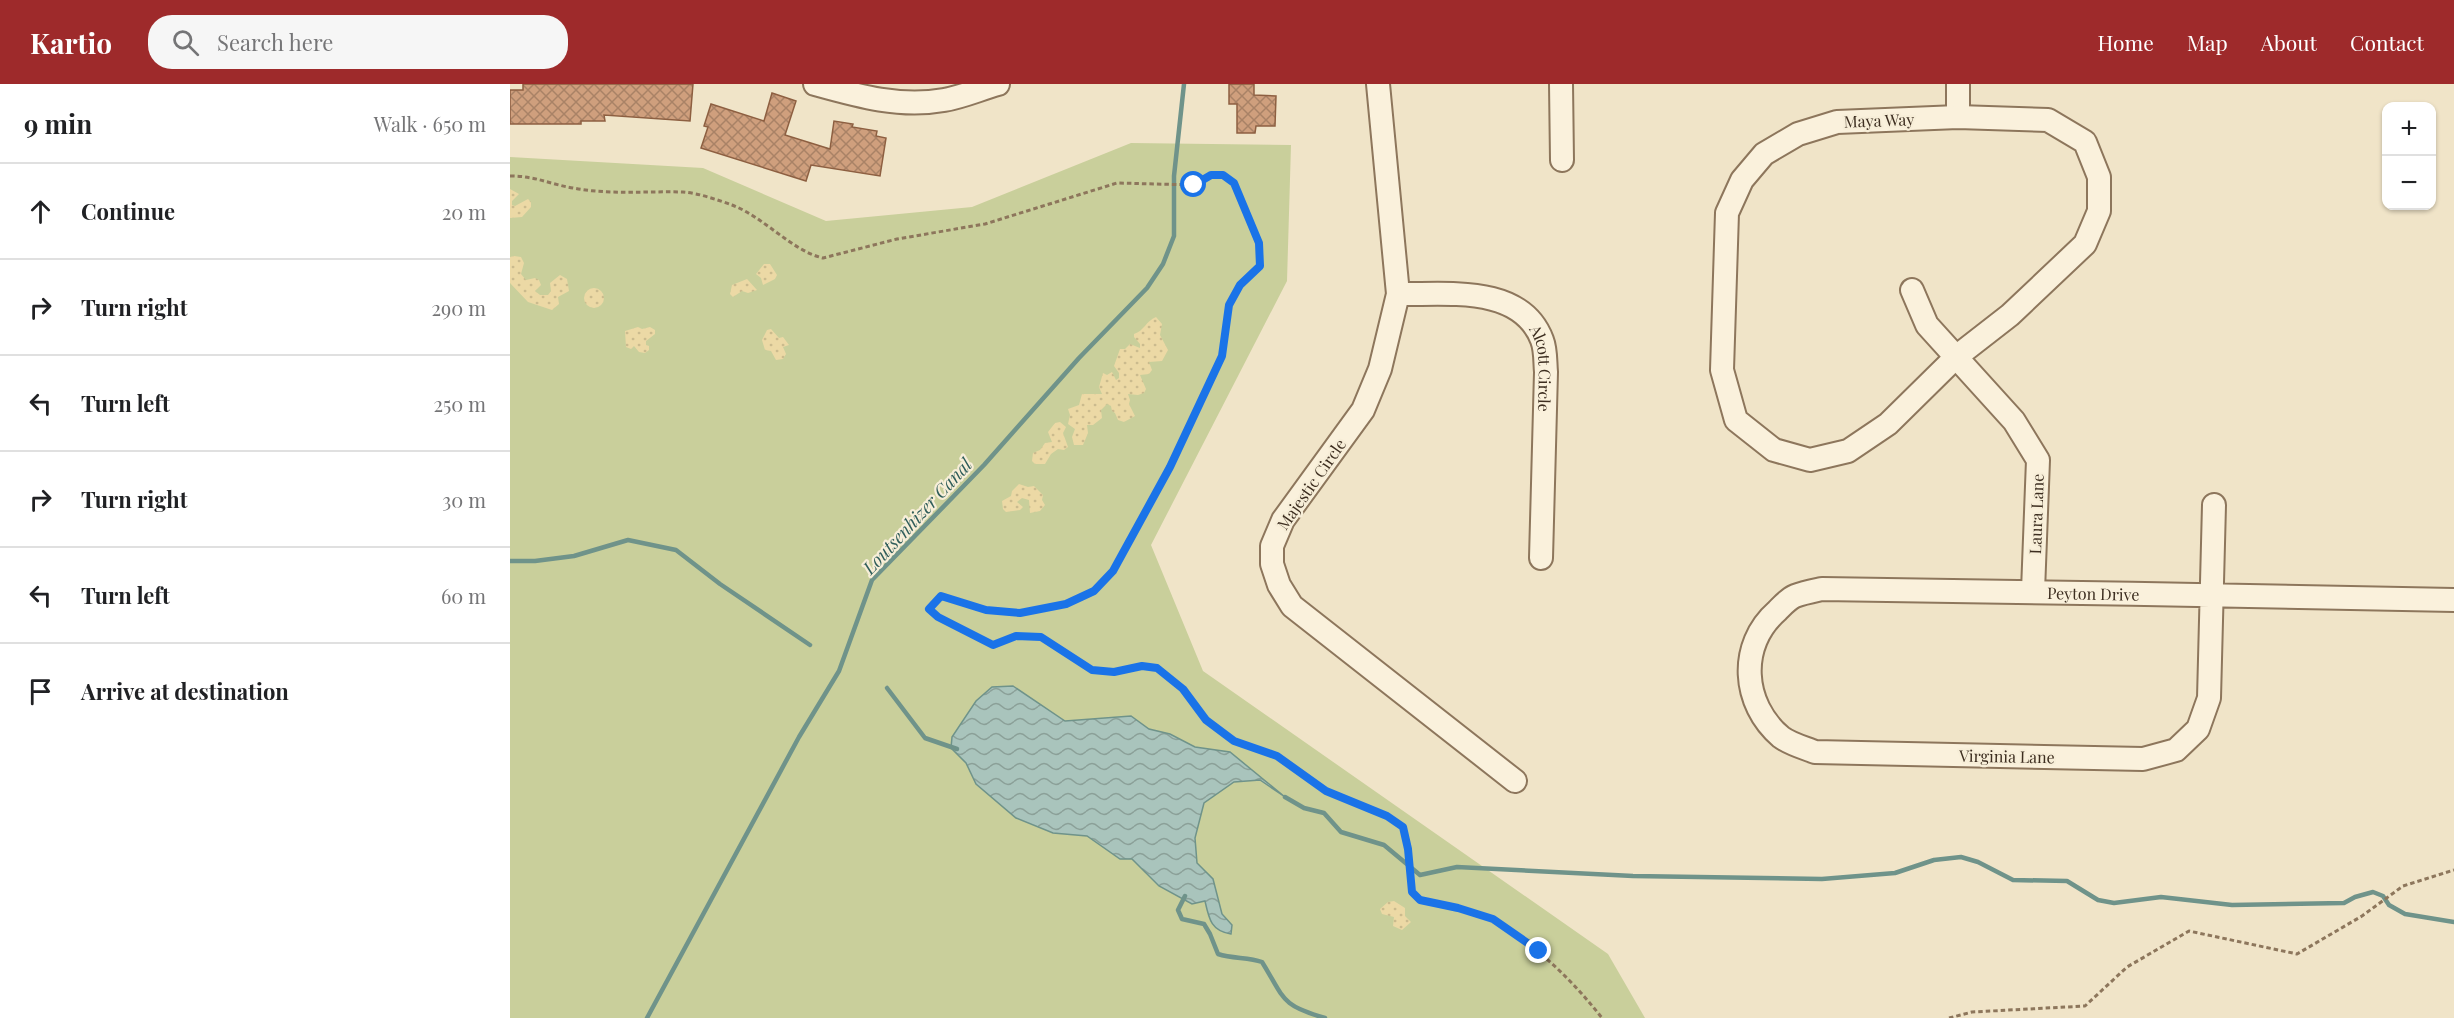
<!DOCTYPE html>
<meta charset="utf-8">
<style>
body{margin:0;font-family:"Playfair Display",serif;background:#f6f6f6;color:#202124}
.controls{position:absolute;right:18px;top:18px;display:grid;overflow:hidden;border-radius:12px;box-shadow:0 2px 4px #0004}
.controls button{width:54px;height:54px;display:grid;place-items:center;padding:0;border:0;border-bottom:2px solid #e0e0e0;background:#fff;color:#202124;font:30px sans-serif}
.stop{position:absolute;width:18px;height:18px;margin:-14px;border:4px solid #1a73e8;border-radius:50%;background:#fff}
.stop.end{background:#1a73e8;border-color:#fff;box-shadow:0 2px 6px #0008}
.list{margin:0;padding:0;list-style:none}
h2{display:flex;justify-content:space-between;align-items:center;height:78px;margin:0;padding:0 24px;font-size:26px}
h2 small{font-size:20px;font-weight:400;color:#757577}
.list li{display:grid;grid-template-columns:39px 1fr auto;gap:18px;align-items:center;box-sizing:border-box;height:96px;padding:0 24px;border-top:2px solid #e0e0e0}
.list b{display:block;font-size:22px;white-space:nowrap}
.list em{font-size:20px;font-style:normal;color:#757577}
.icon{flex:none;width:33px;height:33px;fill:none;stroke:currentColor;stroke-width:2;stroke-linecap:round;stroke-linejoin:round}
.map{position:relative;flex:none;width:1944px;height:934px;overflow:hidden}
header{display:flex;align-items:center;gap:36px;box-sizing:border-box;height:84px;padding:0 30px;background:#9e2a2b;color:#fff}
header strong{font-size:28px}
nav{display:flex;gap:33px;margin-inline-start:auto;font-size:21px}
.search{width:420px;height:54px;background:#f6f6f6;display:flex;align-items:center;gap:15px;box-sizing:border-box;padding:0 21px;border-radius:24px;color:#757577;font-size:22px}
main{display:flex}
aside{flex:1;background:#fff}
.map>svg:first-child{display:block}
</style>
<header>
<strong>Kartio</strong>
<div class="search"><svg class="icon" aria-label="search" viewBox="0 0 24 24"><circle cx="10" cy="10" r="6"/><path d="M15 15l6 6"/></svg>Search here</div>
<nav><a>Home</a><a>Map</a><a>About</a><a>Contact</a></nav>
</header>
<main>
<aside>
<h2>9 min<small>Walk · 650 m</small></h2>
<ul class="list">
<li><svg class="icon" aria-label="ahead" viewBox="0 0 24 24"><path d="M12 20V5M6 11l6-6 6 6"/></svg><div><b>Continue</b></div><em>20 m</em></li>
<li><svg class="icon" aria-label="right" viewBox="0 0 24 24"><path d="M7 20v-9h11M14 6l5 5-5 5"/></svg><div><b>Turn right</b></div><em>290 m</em></li>
<li><svg class="icon" aria-label="left" viewBox="0 0 24 24"><path d="M17 20v-9H6M10 6l-5 5 5 5"/></svg><div><b>Turn left</b></div><em>250 m</em></li>
<li><svg class="icon" aria-label="right" viewBox="0 0 24 24"><path d="M7 20v-9h11M14 6l5 5-5 5"/></svg><div><b>Turn right</b></div><em>30 m</em></li>
<li><svg class="icon" aria-label="left" viewBox="0 0 24 24"><path d="M17 20v-9H6M10 6l-5 5 5 5"/></svg><div><b>Turn left</b></div><em>60 m</em></li>
<li><svg class="icon" aria-label="arrive" viewBox="0 0 24 24"><path d="M6 21V4h12l-3 4 3 4H6"/></svg><div><b>Arrive at destination</b></div></li>
</ul>
</aside>
<div class="map">
<svg width="1944" height="934" viewBox="0 0 1944 934">
<defs>
<pattern id="sand-dots" width="8" height="8" patternUnits="userSpaceOnUse" patternTransform="scale(1.5)"><rect width="8" height="8" fill="#ecd9a5"/><path d="M2 2h.1M6 6h.1" fill="none" stroke="#cbbb8e" stroke-width="1.8" stroke-linecap="round"/></pattern>
<pattern id="water-waves" width="16" height="10" patternUnits="userSpaceOnUse" patternTransform="scale(1.5)"><rect width="16" height="10" fill="#a9c4bc"/><path d="M0 5q4-4 8 0t8 0" fill="none" stroke="#8ba098"/></pattern>
<pattern id="building-cross-hatch" width="8" height="8" patternUnits="userSpaceOnUse" patternTransform="scale(1.5)"><rect width="8" height="8" fill="#cf9f7d"/><path d="M0 0l8 8M0 8l8-8" fill="none" stroke="#a98266"/></pattern>
</defs>
<rect width="100%" height="100%" fill="#f0e4c8"/>
<path fill="#c9cf9b" d="M621,59l160,2 -4,136 -136,264 52,126 405,283 37,64h-1135v-861l193,11 123,53 146,-14z"/>
<g fill="url(#sand-dots)">
<path d="M0,105l9,5 -7,7v4l3,1 13,-7 3,3v5l-9,10 -12,1z"/>
<path d="M4,172l7,1 3,6 -3,11 5,6 9,-2 4,2 2,5 -6,6 5,4h8l3,-4 -1,-8 10,-8 7,4 2,12 -11,6 1,7 -7,6 -24,-8 -18,-19v-26z"/>
<path d="M254,180h6l7,11 -2,4 -12,6 -2,-7 -5,-4z"/>
<path d="M237,195l10,11 -9,3 -6,-2 -9,6 -3,-3 2,-9z"/>
<circle cx="84" cy="214" r="10"/>
<path d="M646,233l6,7 -2,11 8,15 -6,11 -13,1 3,8 -3,4 -9,1 6,14 -2,4 -6,2 -10,-1 2,6 -1,4 6,12 -11,6 -6,-2 -3,-7 -3,-2 -1,-5 -4,-2 -6,6 1,8 -9,7h-6l1,8 -5,12h-9l-2,-8 3,-8 -7,-5 2,-9 -2,-6 11,-4 3,-11h20l-3,-7 4,-14 4,2 5,-3 4,8 3,-2v-5l-5,-7 6,-17h5l5,-5 10,4v-4l-6,-7v-3c10,-3 12,-13 22,-17z"/>
<path d="M128,243l4,2 8,-2 5,3v4l-9,7v4l3,1v4l-4,3 -6,-1 -5,-6 -3,3 -5,-2 -1,-16z"/>
<path d="M261,245l8,9 4,-1 6,8 -6,2 3,7 -3,5 -7,1 -5,-9 -6,-1 -3,-10 5,-10z"/>
<path d="M550,338l6,5 -3,6 5,14 -4,3 -6,-1 -7,5 -6,10h-10l-3,-3 1,-8 7,-3 5,-7 7,-1 -4,-10 7,-9z"/>
<path d="M509,400l9,3 6,-1 9,9 -1,5 3,5 -5,6 -10,2 -1,-13 -7,-2 -5,4 6,5 -3,3 -14,2 -3,-3 -1,-8 9,-5 1,-5z"/>
<path d="M884,817l11,7v8l6,6 -9,8 -9,-4 1,-9 -12,-3 -2,-5 8,-7z"/>
</g>
<path fill="url(#water-waves)" stroke="#6f938a" stroke-width="1.5" d="M503,602l52,35 66,-5 18,13 21,5 25,13 35,5 55,45 -25,-17 -26,2 -30,21 -9,35 2,25 16,16 9,35 10,11 -1,9c-20,-3 -22,-15 -26,-33l-13,3 -33,-18 -27,-27h-12l-33,-23 -34,-3 -37,-15 -40,-34 -10,-21 -15,-15 1,-11 24,-36 16,-14z"/>
<g fill="none" stroke-linecap="round" stroke-linejoin="round">
<g stroke="#6f938a" stroke-width="4.5">
<path d="M0,477h25l39,-5 54,-16 48,10 44,34 90,61"/>
<path d="M377,604l38,50 32,11"/>
<path d="M775,713l19,11 20,5 17,19 43,13 36,30 37,-8 176,9 189,3 73,-6 39,-13 27,-3 17,5 35,18 54,1 31,19 16,3 47,-6 71,8 112,-2 11,-6 18,-5 10,4 6,9 16,9 49,8"/>
<path d="M675,812l-7,14 4,9 22,5 6,10 8,20c15,5 30,3 44,8 23,37 18,43 63,56"/>
<path d="M137,934l152,-281 40,-66 33,-91 112,-115 95,-107 68,-70 16,-24 11,-28v-60l10,-92"/>
</g>
</g>
<g fill="url(#building-cross-hatch)" stroke="#8d5f41" stroke-width="1.5">
<path d="M13,0h170l-3,37 -86,-6 1,6h-24v3h-71v-34h13z"/>
<path d="M719,0h25v11l22,1 -1,30h-19l-1,7h-18v-29h-8z"/>
<path d="M262,9l24,8 -11,34 45,14 4,-28 19,3 -1,3 25,4 -1,5 10,2 -6,38 -69,-11 -5,16 -105,-33 7,-21 -4,-1 7,-22 53,17z"/>
</g>
<g fill="none" stroke-linecap="round" stroke-linejoin="round">
<g stroke="#8d765c" stroke-width="26">
<g id="minor">
<path d="M305,0c43,12 85,24 129,16 18,-3 36,-11 54,-16"/>
<path d="M868,0l20,210 -18,75 -17,41 -80,110 -11,26v18l7,21 13,21 223,175"/>
<path d="M1051,0l1,76"/>
<path d="M1448,0v33"/>
<path d="M1448,33l90,3 37,22 14,35v34l-14,33 -75,71 -54,42 -68,67 -40,27 -38,9 -36,-10 -38,-30 -14,-50 5,-157 15,-33 22,-26 34,-20 39,-12z"/>
<path d="M1402,206l15,35 87,96 24,39 -5,131"/>
<path id="s1" d="M888,210c48,1 123,-10 144,46 4,10 3,22 4,32l-5,186"/>
<path id="s2" d="M1704,421l-5,193 -11,31 -22,21 -33,9 -328,-7c-10,-4 -25,-8 -34,-15 -39,-33 -43,-92 -4,-126 5,-5 11,-12 18,-15 8,-3 18,-5 27,-7 211,2 421,7 632,11"/>
</g>
</g>
<g stroke="#8d765c" stroke-width="3" stroke-dasharray="4.5 3" stroke-linecap="butt">
<path d="M0,92c26,0 39,8 63,12 36,7 73,3 110,4 15,1 35,8 49,13 32,12 60,46 91,53l74,-19 88,-15 132,-41 77,2 17,-10h12l11,8 25,60 1,23 -20,19 -11,20 -6,51 -53,111 -57,104 -19,20 -28,13 -46,9 -34,-3 -45,-14 -12,13 9,8 55,28 23,-9 25,1 51,33 22,2 28,-6 15,2 26,21 23,31 28,21 43,15 49,35 61,25 16,11c3,11 8,63 11,67 9,11 62,17 79,25 8,4 15,11 23,16 33,23 61,51 86,83"/>
<path d="M1439,934l23,-6 113,-6 42,-39 62,-36 108,23 65,-38 41,-30 51,-16"/>
</g>
<use href="#minor" stroke="#faf1dc" stroke-width="22"/>
</g>
<g fill="none" stroke-linecap="round" stroke-linejoin="round">
<path stroke="#1a73e8" stroke-width="8" d="M684,101l17,-10h12l11,8 25,60 1,23 -20,19 -11,20 -7,51 -52,111 -57,104 -19,20 -28,13 -46,9 -34,-3 -45,-14 -12,13 9,8 55,28 23,-9 25,1 51,33 22,2 28,-6 15,2 26,21 23,31 28,21 43,15 49,35 61,25 16,11 5,22 4,43 8,8 38,8 35,11 46,32"/>
</g>
<g text-anchor="middle" dominant-baseline="central" stroke-width="4.5" stroke-linejoin="round" paint-order="stroke">
<g font-size="16" fill="#3d2e20" stroke="#f7eed8">
<text transform="translate(1369 36) rotate(-2)">Maya Way</text>
<text stroke="none"><textPath href="#s1" startOffset="190">Alcott Circle</textPath></text>
<text transform="translate(801 400) rotate(-55)">Majestic Circle</text>
<text transform="translate(1526 430) rotate(-88)">Laura Lane</text>
<text stroke="none"><textPath href="#s2" startOffset="1122">Peyton Drive</textPath></text>
<text transform="translate(1497 672) rotate(1)">Virginia Lane</text>
</g>
<g font-size="18" font-style="italic" fill="#2f5d5a" stroke="#f7eed8">
<text transform="translate(407 432) rotate(-47)">Loutsenhizer Canal</text>
</g>
</g>
</svg>
<div class="controls">
<button>+</button>
<button>−</button>
</div>
<div class="stop" style="left:684px;top:101px"></div>
<div class="stop end" style="left:1029px;top:867px"></div>
</div>
</main>
